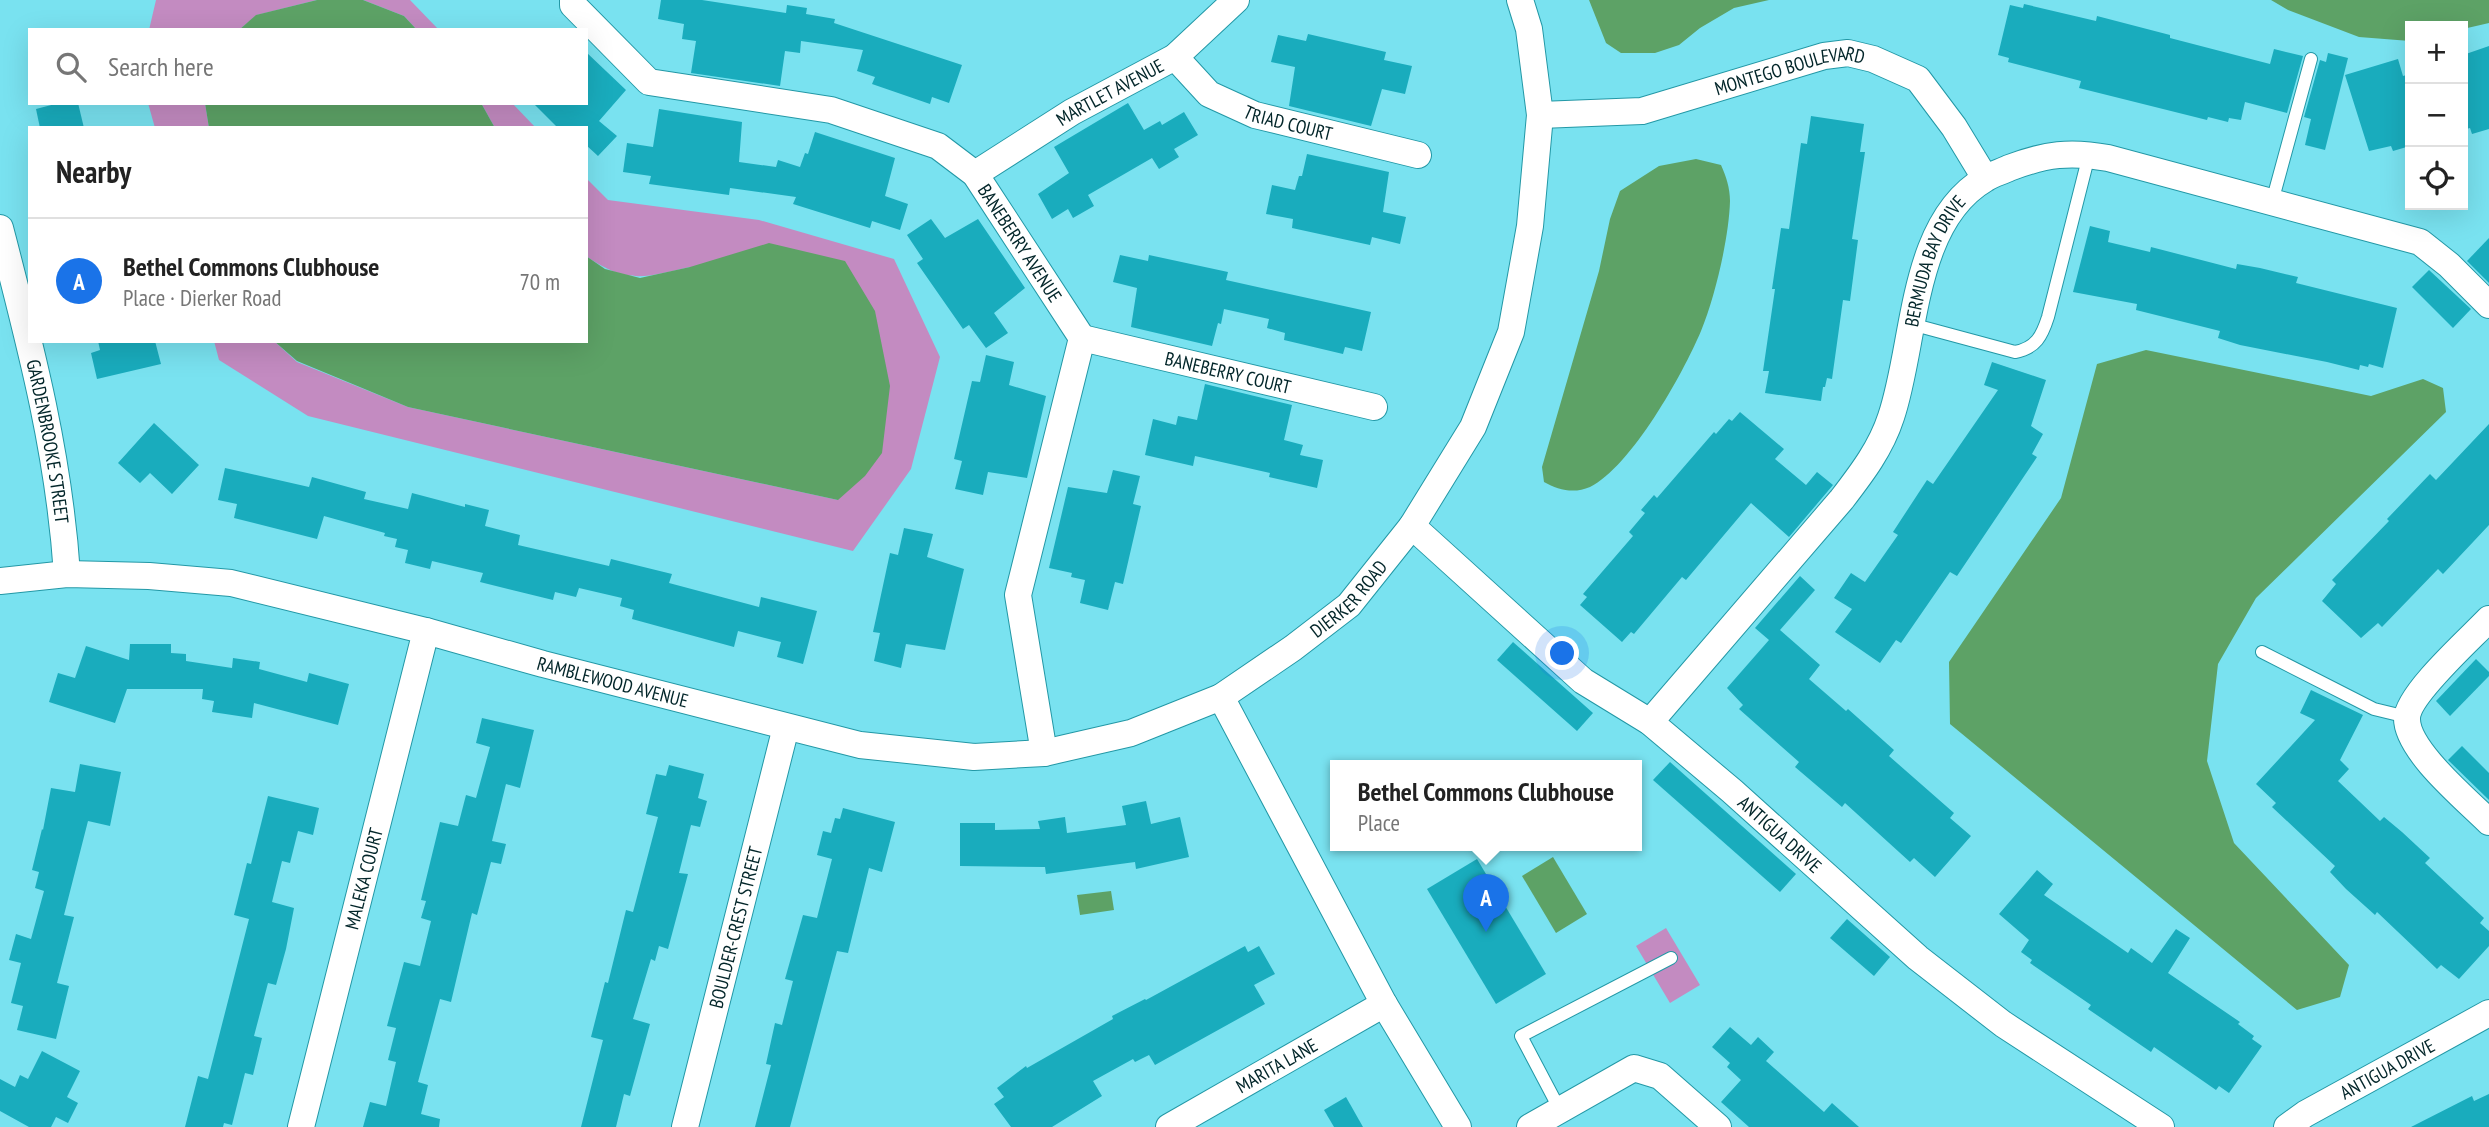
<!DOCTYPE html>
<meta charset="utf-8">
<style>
body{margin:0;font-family:"PT Sans Narrow",sans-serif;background:#f6f6f6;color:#222}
.controls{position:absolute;right:21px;top:21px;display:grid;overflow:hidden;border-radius:0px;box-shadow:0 7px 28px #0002}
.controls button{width:63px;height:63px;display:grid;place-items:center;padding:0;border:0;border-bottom:2px solid #e0e0e0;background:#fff;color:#222;font:35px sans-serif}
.you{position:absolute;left:1563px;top:654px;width:24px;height:24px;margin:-18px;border:5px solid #fff;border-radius:50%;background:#1a73e8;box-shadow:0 0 0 10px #1a73e833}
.badge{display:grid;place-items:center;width:46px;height:46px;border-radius:50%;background:#1a73e8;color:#fff;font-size:23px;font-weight:700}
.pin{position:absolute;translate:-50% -58px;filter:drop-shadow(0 2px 4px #0008)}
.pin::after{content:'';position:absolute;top:37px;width:24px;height:21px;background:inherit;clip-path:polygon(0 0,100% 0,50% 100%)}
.popup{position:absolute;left:1330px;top:760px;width:312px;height:91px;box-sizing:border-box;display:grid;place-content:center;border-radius:0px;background:#fff;filter:drop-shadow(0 2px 5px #0005);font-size:23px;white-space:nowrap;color:#767676}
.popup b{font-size:26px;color:#222}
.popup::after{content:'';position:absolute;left:50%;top:100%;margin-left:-14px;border:14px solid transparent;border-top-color:#fff}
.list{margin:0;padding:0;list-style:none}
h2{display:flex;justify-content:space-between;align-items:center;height:91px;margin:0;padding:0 28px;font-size:30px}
h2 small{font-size:23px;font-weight:400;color:#767676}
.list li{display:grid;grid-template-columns:46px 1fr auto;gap:21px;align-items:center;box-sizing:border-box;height:126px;padding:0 28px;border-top:2px solid #e0e0e0}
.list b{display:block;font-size:26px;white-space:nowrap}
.list p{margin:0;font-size:23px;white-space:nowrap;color:#767676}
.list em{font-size:23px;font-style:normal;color:#767676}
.icon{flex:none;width:38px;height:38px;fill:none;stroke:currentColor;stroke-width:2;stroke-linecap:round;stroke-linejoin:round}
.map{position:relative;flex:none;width:2489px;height:1127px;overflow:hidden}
.search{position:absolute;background:#fff;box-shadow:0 7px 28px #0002;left:28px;top:28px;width:560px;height:77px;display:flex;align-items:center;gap:18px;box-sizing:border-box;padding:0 24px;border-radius:0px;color:#767676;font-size:26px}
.panel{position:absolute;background:#fff;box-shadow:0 7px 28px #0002;left:28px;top:126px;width:560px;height:217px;border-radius:0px}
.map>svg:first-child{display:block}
</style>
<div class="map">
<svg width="2489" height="1127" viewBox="0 0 2489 1127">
<rect width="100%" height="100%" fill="#79e2f0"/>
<g fill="#c38bc1">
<path d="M156,0h161l-60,15 -18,15h-90z"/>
<path d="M363,0h47l29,30h-22l-13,-14z"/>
<path d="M148,103h57l4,25h-54z"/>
<path d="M481,103h31l24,25h-41z"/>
<path d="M586,178l22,22 151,20 135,39 46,98 -29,112 -58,82 -545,-135 -89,-56 -5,-19h60l23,21 111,45 430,93 -148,-233c-45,10 -62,18 -104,-11z"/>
<path d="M1666,928l34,57 -30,18 -34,-57z"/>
</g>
<g fill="#5da266">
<path d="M317,0h46l41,16 13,14h-178l17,-15z"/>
<path d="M1589,0h180l-35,8 -34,20 -21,17 -24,8h-34l-15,-10z"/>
<path d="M2271,0h218v23l-26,6v-3h-53v15l-51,-4 -71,-27z"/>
<path d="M205,103h276l14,25h-286z"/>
<path d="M1696,159l25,6c5,11 9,23 9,36 -1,37 -15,96 -29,130 -18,43 -70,136 -111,156 -16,7 -32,3 -46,-5l-2,-15 57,-196 11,-52 10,-28 39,-25z"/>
<path d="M769,243l76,18 30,50 15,75 -8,67 -17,23 -27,24 -430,-93 -111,-46 -23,-20h312v-85l19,13 35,9 50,-11z"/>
<path d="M2146,350l225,46 52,-17 20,9 3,24 -190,186 -38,66 -11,97 27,82 115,122 -9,32 -43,13 -347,-286 -1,-62 112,-164 36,-134z"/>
<path d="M1553,857l34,57 -31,19 -34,-57z"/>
<path d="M1111,891l3,19 -34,5 -3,-20z"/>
</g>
<g fill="#19acbd">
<path d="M661,0h41l84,13 1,-8 20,3 -1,6 29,5 -1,4 128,42 -13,38 -17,-6 -2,7 -58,-20 3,-7 -18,-6 6,-21 -62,-9 -1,12 -15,-2 -5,35 -89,-13 5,-32 -14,-2 2,-15 -26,-5z"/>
<path d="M2024,4l72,17 1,-5 73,19v3l100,26 4,-15 29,7 -16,57 -42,-11 -4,18 -12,-2 -1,4 -20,-5 -1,3 -128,-32 2,-7 -73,-19 1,-4 -11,-3 12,-50 13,3z"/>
<path d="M1308,34l78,18 -2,8 28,6 -7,28 -23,-5 -11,37 -82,-20 6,-39 -24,-5 7,-27 28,6z"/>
<path d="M2489,46v83l-17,5 -2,-6 -7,2v-75z"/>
<path d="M586,52l40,38 -27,31 18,15 -19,20 -12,-11v-17h-28l-25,-25h53z"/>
<path d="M2328,53l20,5 -23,92 -20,-5 6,-26 -7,-2 16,-57 6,2z"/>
<path d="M2398,59l5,17 7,-2v72l-17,5 -2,-5 -22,5 -24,-76z"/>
<path d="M59,103h19l6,25h-44l-4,-19z"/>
<path d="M1128,103l16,27 16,-9 2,4 22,-13 14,23 -24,14 5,8 -20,12 -7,-11 -64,37 6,11 -21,12 -5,-9 -16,10 -14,-25 31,-21 -15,-26z"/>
<path d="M659,109l83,13 -3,40 37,5 2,-7 22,7 5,-14 3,1 7,-22 80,26 -10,38 23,8 -8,26 -28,-9 -2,7 -77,-24 3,-7 -66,-9 -1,7 -80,-11 2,-8 -28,-4 4,-29 26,4z"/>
<path d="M1811,116l53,8 -4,28h5l-13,87 6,1 -8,61 -7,-1 -11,79 -5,-1 -2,9h-2l-2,14 -56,-8 4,-22h-6l12,-82h-3l9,-61 8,1 12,-86 6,1z"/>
<path d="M1307,154l82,18 -6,40 23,5 -6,27 -28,-7 -2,8 -78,-17 1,-9 -27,-5 6,-29 23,5 4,-14h3z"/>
<path d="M931,219l14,19 33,-19 47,69 -31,25 14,20 -22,15 -17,-23 -6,4 -46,-66 6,-4 -16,-24z"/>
<path d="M2090,226l20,5 -2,11 42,10 1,-5 85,22 1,-5 23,4 38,9 -2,6 101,25 -14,60 -14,-4 -1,3 -8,-2 -1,5 -32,-8 -87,-17 -22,-7 2,-7 -84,-21 1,-6 -64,-12z"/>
<path d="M2489,238v45l-22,-22z"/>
<path d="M1120,255l28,6 1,-6 79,17 -2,8 145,32 -9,39 -17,-4 -2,7 -59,-14 1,-7 -18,-5 2,-9 -45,-10 -3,15 -3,-1 -6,23 -81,-19 6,-39 -24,-6z"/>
<path d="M2429,270l42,39 -18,19 -41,-41z"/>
<path d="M98,341h57l6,23 -64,15 -6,-26 9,-3z"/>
<path d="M986,355l28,7 -5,23 37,11 -19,82 -39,-6 -5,23 -28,-6 7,-28 -8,-2 18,-78 8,1z"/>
<path d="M1992,362l54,18 -15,46 12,8 -11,20 5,3 -80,119 -7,-4 -49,71 -5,-3 -16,23 -45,-31 17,-23 -18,-11 17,-25 14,9 33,-47 -5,-3 34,-52 6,4 65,-94 -14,-5z"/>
<path d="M1205,384l87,21 -8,35 19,5 -3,10 23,5 -6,28 -48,-11 1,-4 -75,-17 -2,10 -48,-11 8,-36 23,6 2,-9 19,4z"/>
<path d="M1740,412l44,37 -9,10 31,26 11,-13 16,13 -44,52 -38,-34 -65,77 -4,-3 -48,57 -3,-2 -9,10 -42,-37 7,-8 -4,-3 50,-58 -4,-4 16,-19 -4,-3 13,-15 3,3 57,-66 2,2 13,-15 3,2z"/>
<path d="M154,423l45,42 -27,29 -22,-21 -10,10 -22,-20z"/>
<path d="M2489,424v101l-46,49 -5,-5 -56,58 -4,-4 -17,15 -39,-37 14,-17 -4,-4 57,-59 -2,-2 43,-45 6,6z"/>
<path d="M225,468l84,19 3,-10 54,15 -2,7 44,10 4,-16 53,14v-3l24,6 -4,16 35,9 -2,10 91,21 2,-7 61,15 -3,9 90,24 2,-10 56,14 -14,53 -26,-7 4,-15 -43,-11 -4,16 -102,-28 2,-9 -14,-4 2,-8 -43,-10 -3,9 -21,-5 -2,8 -73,-18 3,-9 -51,-12 -2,8 -25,-6 3,-13 -13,-3 2,-8 -13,-3 1,-3 -61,-17 -7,23 -83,-21 3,-14 -19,-4z"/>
<path d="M1113,470l27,6 -7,28 8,2 -18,78 -8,-2 -7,28 -28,-7 5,-23 -14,-3 1,-4 -23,-5 19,-81 39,6z"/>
<path d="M904,528l29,6 -6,23 37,12 -19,81 -39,-6 -5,24 -27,-7 6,-28 -7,-1 17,-79 8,2z"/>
<path d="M1800,576l15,14 -35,40 40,35 -11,14 37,32 2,-2 46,41 -5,6 65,57 -4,5 21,18 -36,41 -21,-19 -4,4 -65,-59 -3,4 -47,-40 4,-5 -60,-53 4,-4 -16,-17 42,-48 -14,-12z"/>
<path d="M1513,642l80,71 -16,18 -80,-71z"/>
<path d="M130,644h41v9l15,1v7l46,7 1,-10 27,4 -1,7 48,13 2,-9 40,11 -11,41 -84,-22 -2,15 -40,-6 2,-11 -12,-2 1,-10h-76l-12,34 -66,-21 9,-29 17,5 11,-32 43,14z"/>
<path d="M2476,659l13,13v4l-39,40 -14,-15z"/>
<path d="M2311,690l52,25 -23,45 9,9 -11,12 42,40 4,-4 18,15 28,26 -5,5 59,55 -4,5 9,8v15l-30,33 -18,-14 -4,4 -60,-57 -2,3 -29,-26 -16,-17 5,-6 -63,-59 4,-4 -20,-19 59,-64 -15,-7z"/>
<path d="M482,718l52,12 -14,58 -14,-4 -14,57 14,3 -5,20 -10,-2 -14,53 -5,-2 -21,89 -11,-3 -22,83 10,3 -7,29 19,5 -1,8h-76l7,-25 16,4 10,-44 -8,-2 8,-32 -9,-2 17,-64 16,4 11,-45 -10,-3 5,-17 -5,-1 19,-78 18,4 8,-31 10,3 14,-51 -14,-4z"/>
<path d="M2462,746l27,27v27l-41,-40z"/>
<path d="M1670,762l126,112 -16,18 -127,-112z"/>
<path d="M80,764l41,8 -11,54 -22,-5 -24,94 10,2 -17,66 12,3 -13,53 -39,-9 6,-24 -12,-3 10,-40 -12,-3 7,-26 15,5 13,-48 -9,-3 4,-16 -7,-2 10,-41 1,1 8,-42 24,4z"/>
<path d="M669,765l35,9 -6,24 9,3 -7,26 -9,-2 -12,48 9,1 -20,75 -9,-3 -4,15 -4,-2 -18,60 17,5 -20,72 -6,-2 -8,33h-35l22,-87 -12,-3 14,-55 3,1 18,-73 7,2 25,-95 -12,-3 10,-40 10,2z"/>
<path d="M268,796l51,12 -6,27 -15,-4 -8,32 -8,-2 -10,41 22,6 -8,41 -10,36 -8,-2 -14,53 8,2 -9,37 -8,-2 -13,52 -8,-2 -1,4h-38l13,-51 10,3 41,-160 -15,-4 13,-52 4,1z"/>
<path d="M1146,801l5,23 29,-7 9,40 -53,12 -1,-7 -89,12 -1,-7 -85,-1v-43h35v7l45,-1 -2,-8 27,-4 2,16 59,-8 -4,-19z"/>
<path d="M843,808l52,14 -13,50 -13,-4 -21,85 -11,-2 -47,176h-35l16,-62 -5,-1 9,-41 7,2 11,-44 -8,-2 18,-64 14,3 15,-59 -15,-4 6,-24 8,2 4,-15 5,1z"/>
<path d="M1477,859l69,115 -50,30 -69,-115z"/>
<path d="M2037,870l16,14 -9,11 84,58 3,-5 21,15 24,-34 14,9 -22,35 72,49 -2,2 16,12 -2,3 10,7 -33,47 -10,-7 -3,4 -62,-43 -3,5 -63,-43 3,-4 -61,-42 2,-3 -11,-8 8,-12 -30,-26z"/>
<path d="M1847,919l43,38 -16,19 -44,-38z"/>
<path d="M1245,946l3,6 11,-6 16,28 -21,11 11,19 -110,61 -6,-10 -14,7 -2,-3 -40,22 9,15 -50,31h-41l-17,-23 10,-7 -7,-9 29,-22 1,2 86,-49 -1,-3 33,-17 1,1z"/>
<path d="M1730,1027l21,18 7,-8 16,15 -8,9 58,51 8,-9 27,24h-110l-28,-25 20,-22 -14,-13 3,-4 -18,-16z"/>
<path d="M42,1051l38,20 -13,26 11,6 -10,20 -12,-6 -5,10h-22l-29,-16v-32l15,8 5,-12 8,4z"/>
<path d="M2489,1094v33h-78l61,-31 2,5z"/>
<path d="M1346,1097l17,30h-29l-10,-17z"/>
</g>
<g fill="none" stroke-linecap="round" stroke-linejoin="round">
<g stroke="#2398a6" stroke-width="14">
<g id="lane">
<path d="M2272,202l39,-143"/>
<path d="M1911,324l104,28c21,-4 27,-16 33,-35l41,-162"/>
<path d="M2262,652l112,57 33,8"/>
<path d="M1560,1110l-39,-74 150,-78"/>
</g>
</g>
<g stroke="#2398a6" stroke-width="28">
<g id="street">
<path id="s1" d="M573,0v5l76,77 182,28 107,36 37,28 107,164 -64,257 26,158"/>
<path id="s2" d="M1175,57l34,37 46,21 163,40"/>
<path id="s3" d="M1540,115l102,-4 182,-55 24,-3 25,6 45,20 36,48 31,51"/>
<path id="s4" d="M975,174l97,-62 103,-55 61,-57"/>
<path id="s5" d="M0,228c30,116 59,225 67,346"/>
<path id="s6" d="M1082,338l292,69"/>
<path id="s7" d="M1412,526l171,155 67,41 82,69 186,167 85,66 158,103"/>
<path id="s8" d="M0,581l67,-7 82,2 82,7 195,48 117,33 317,81 114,12 70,-4 87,-20 90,-36 72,-49 56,-43 63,-79 61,-99 38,-95 19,-106 10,-111 -11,-86 -9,-29"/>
<path d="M2489,619c-18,19 -81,75 -82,99 -1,32 60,82 82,104"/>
<path d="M1221,697l163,307 74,123"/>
<path id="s9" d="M1650,722l192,-223c20,-26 39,-51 49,-82 25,-73 19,-194 94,-238 7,-5 16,-7 24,-11 37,-14 61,-17 99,-10l312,84 29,23 40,40"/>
<path id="s10" d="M301,1127l125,-496"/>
<path id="s11" d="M685,1127l101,-400"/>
<path id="s12" d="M1169,1127l215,-123"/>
<path d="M1530,1127l104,-59 26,8 58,51"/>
<path id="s13" d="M2287,1127l18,-13 184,-101"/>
</g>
</g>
<use href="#lane" stroke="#fff" stroke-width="12"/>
<use href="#street" stroke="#fff" stroke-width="26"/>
</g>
<g text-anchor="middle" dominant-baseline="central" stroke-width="7" stroke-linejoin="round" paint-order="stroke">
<g font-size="19" fill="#022529" stroke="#79e2f0">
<text stroke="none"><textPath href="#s3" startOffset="256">MONTEGO BOULEVARD</textPath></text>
<text stroke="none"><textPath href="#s4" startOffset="158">MARTLET AVENUE</textPath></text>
<text stroke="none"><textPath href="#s2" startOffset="135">TRIAD COURT</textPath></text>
<text stroke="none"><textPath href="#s1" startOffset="539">BANEBERRY AVENUE</textPath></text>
<text stroke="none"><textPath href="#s9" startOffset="553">BERMUDA BAY DRIVE</textPath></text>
<text stroke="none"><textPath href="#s6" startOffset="150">BANEBERRY COURT</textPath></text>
<text stroke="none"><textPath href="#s5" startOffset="219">GARDENBROOKE STREET</textPath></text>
<text stroke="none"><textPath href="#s8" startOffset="1414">DIERKER ROAD</textPath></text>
<text stroke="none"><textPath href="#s8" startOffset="626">RAMBLEWOOD AVENUE</textPath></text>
<text stroke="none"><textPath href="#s7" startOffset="481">ANTIGUA DRIVE</textPath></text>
<text stroke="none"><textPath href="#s10" startOffset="256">MALEKA COURT</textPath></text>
<text stroke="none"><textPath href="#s11" startOffset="206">BOULDER-CREST STREET</textPath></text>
<text stroke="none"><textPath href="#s12" startOffset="124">MARITA LANE</textPath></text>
<text stroke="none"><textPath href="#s13" startOffset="116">ANTIGUA DRIVE</textPath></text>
</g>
</g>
</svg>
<div class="controls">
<button>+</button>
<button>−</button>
<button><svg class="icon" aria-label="locate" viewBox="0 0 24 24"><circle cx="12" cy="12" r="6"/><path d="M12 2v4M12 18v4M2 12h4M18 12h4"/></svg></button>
</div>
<div class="you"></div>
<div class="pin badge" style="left:1486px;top:932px">A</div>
<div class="popup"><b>Bethel Commons Clubhouse</b>Place</div>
<div class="search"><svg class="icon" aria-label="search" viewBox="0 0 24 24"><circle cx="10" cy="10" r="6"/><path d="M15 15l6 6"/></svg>Search here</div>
<section class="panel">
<h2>Nearby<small></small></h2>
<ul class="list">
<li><span class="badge">A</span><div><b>Bethel Commons Clubhouse</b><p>Place · Dierker Road</p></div><em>70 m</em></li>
</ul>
</section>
</div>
